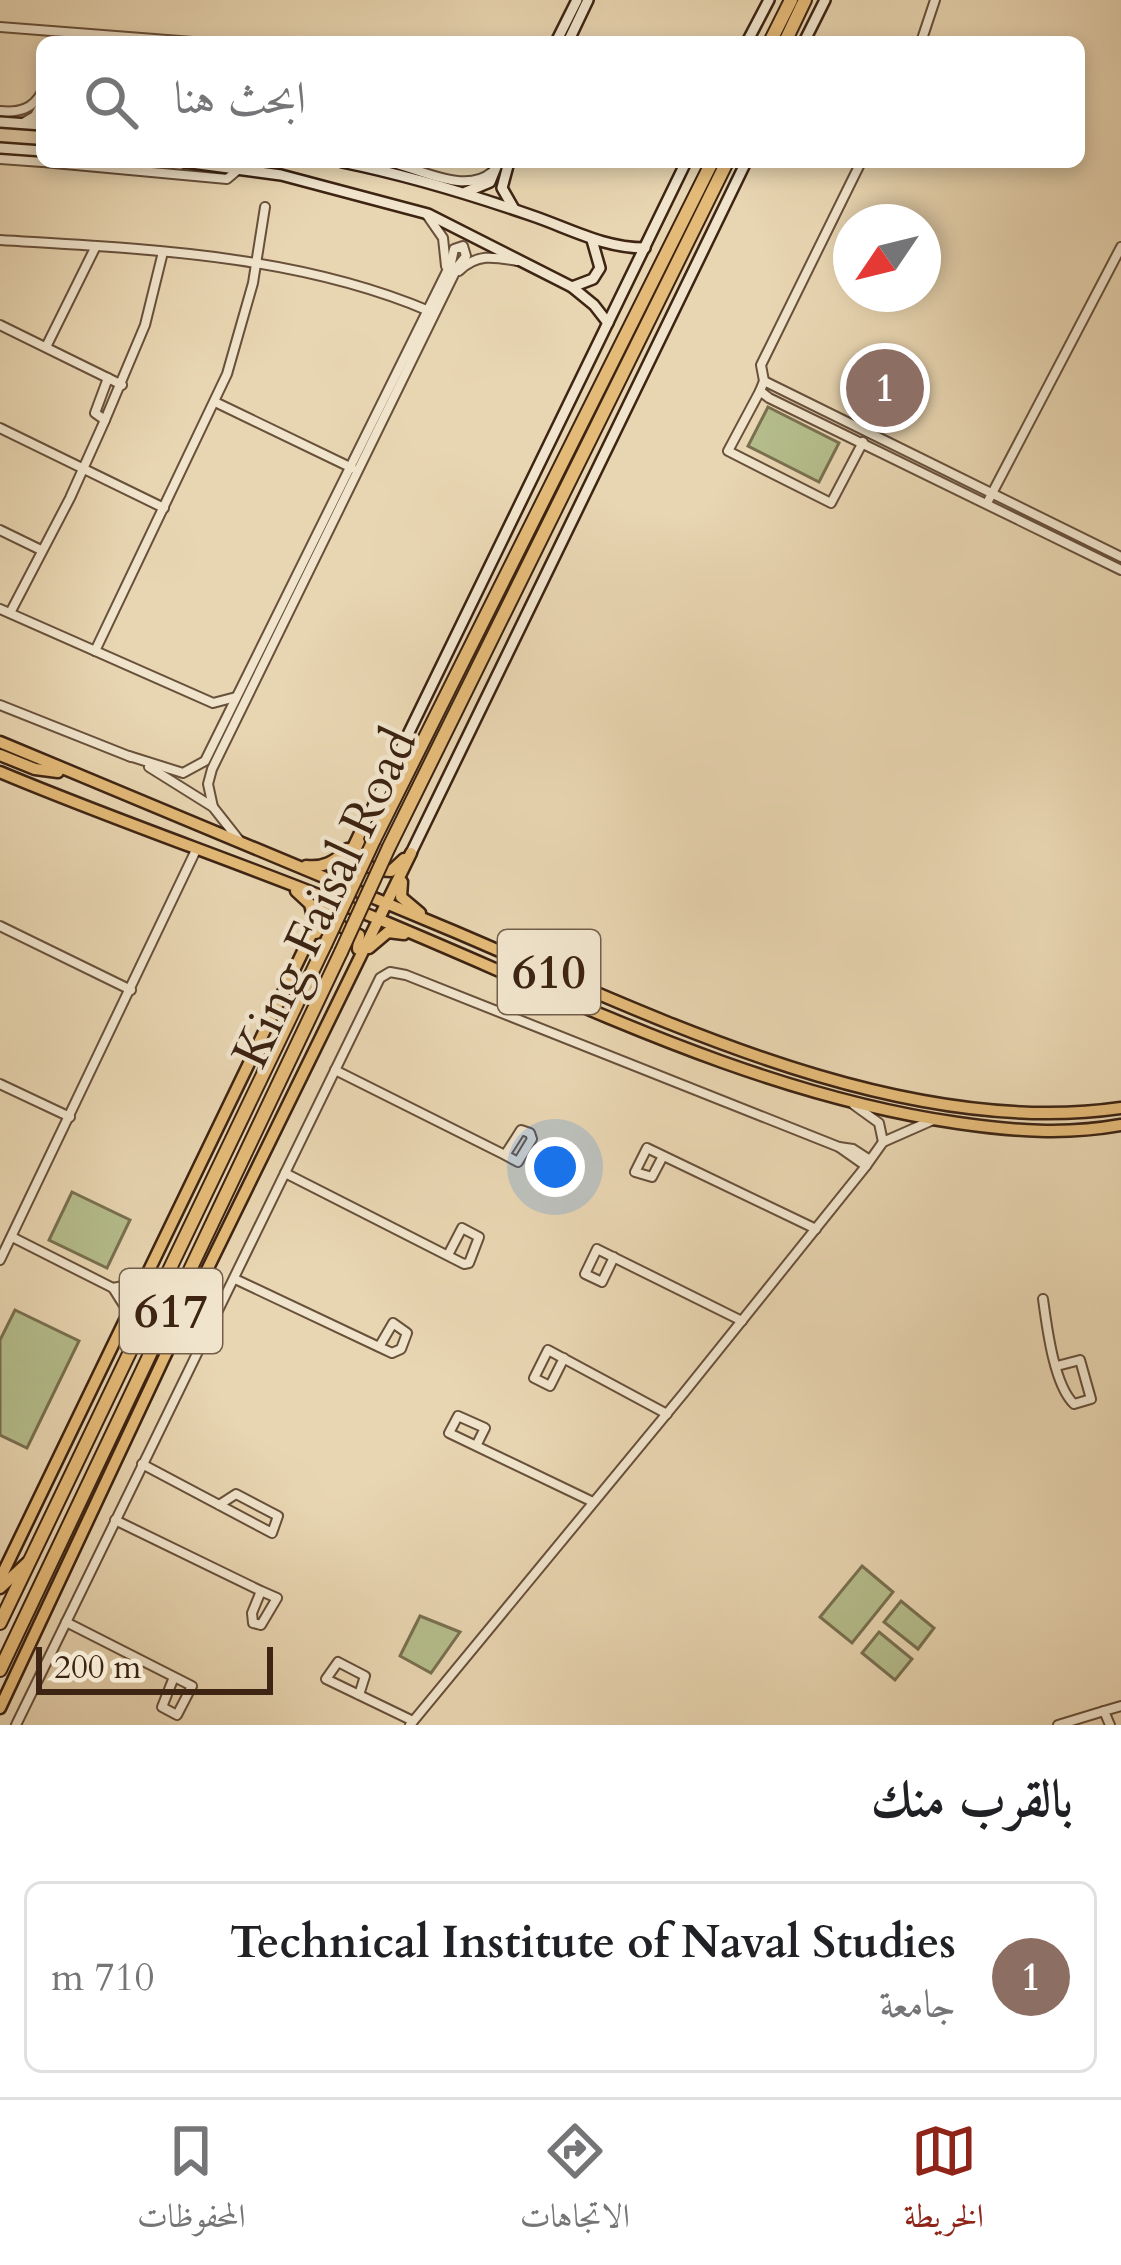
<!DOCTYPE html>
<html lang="ar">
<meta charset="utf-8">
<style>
body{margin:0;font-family:Cardo,Amiri,serif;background:#f6f6f6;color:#202124;direction:rtl}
.compass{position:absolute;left:833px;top:204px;width:108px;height:108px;border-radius:50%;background:#fff;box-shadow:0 6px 18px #0003;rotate:235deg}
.scale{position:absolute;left:36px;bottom:30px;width:237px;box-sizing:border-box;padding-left:12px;border:6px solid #3d2413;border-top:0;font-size:33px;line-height:42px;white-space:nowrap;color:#3d2413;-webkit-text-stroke:9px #f0e4cc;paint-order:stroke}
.you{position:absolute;left:555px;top:1167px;width:42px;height:42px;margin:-30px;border:9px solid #fff;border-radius:50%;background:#1a73e8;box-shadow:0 0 0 18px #1a73e833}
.badge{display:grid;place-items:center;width:78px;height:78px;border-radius:50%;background:#8f2418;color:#fff;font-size:39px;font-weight:700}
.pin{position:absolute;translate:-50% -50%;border:6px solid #fff;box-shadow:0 3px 12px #0006}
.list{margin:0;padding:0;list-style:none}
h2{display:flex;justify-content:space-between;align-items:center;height:156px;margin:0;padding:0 48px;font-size:51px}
h2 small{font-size:39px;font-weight:400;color:#757577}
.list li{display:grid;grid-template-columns:78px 1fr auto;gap:36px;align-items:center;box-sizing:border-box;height:192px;margin:0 24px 24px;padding:0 24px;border:3px solid #e0e0e0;border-radius:18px}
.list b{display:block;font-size:45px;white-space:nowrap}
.list p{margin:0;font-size:39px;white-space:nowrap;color:#757577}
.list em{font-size:39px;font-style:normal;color:#757577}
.icon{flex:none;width:66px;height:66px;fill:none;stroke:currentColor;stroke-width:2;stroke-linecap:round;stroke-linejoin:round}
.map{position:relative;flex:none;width:1121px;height:1725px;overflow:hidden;direction:ltr}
.search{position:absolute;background:#fff;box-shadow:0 6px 18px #0003;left:36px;right:36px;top:36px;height:132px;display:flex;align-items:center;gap:30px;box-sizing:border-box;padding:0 42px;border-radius:18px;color:#757577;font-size:45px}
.sheet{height:372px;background:#fff}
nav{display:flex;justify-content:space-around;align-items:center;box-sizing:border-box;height:168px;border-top:3px solid #e0e0e0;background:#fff;font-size:33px;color:#757577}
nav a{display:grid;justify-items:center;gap:6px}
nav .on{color:#8f2418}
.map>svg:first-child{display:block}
</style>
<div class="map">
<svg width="1121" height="1725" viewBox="0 0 1121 1725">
<rect width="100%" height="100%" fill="#e8d5b1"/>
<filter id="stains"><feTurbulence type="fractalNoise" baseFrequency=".00167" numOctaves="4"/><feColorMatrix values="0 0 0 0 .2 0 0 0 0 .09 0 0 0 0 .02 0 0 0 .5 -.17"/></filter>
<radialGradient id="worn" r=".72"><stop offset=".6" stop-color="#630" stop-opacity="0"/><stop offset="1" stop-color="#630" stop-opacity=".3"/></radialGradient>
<g fill="#b5bd8c" stroke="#797050" stroke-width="3">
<path d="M768,407l71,36 -20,39 -71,-36z"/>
<path d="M72,1192l58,28 -23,48 -58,-28z"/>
<path d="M15,1310l64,31 -52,107 -27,-13v-95z"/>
<path d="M862,1566l31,26 -41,51 -32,-26z"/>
<path d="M901,1601l33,27 -16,21 -34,-27z"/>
<path d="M420,1616l40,16 -29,41 -31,-17z"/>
<path d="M879,1632l33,27 -17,21 -33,-27z"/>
</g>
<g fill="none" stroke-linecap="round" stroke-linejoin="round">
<g stroke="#68503a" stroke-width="12">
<g id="street">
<path d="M0,27l193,15"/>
<path d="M921,42l14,-42"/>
<path d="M0,111c19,2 33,-2 42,-19"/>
<path d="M23,123l12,-7 7,-13"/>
<path d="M0,159l42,3"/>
<path d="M43,162l184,17 12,-10"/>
<path d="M390,162c30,7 76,33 102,10"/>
<path d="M427,215l16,23 3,28"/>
<path d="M0,240c143,9 295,14 429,71"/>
<path d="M459,271c18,-18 36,-14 58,-10"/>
<path d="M0,325l122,60"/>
<path d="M46,347l50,-101"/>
<path d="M108,378l-13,35 10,7 40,-95 18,-73"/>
<path d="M764,381l-3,-16 100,-203"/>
<path d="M760,391l-32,60 103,52 32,-61"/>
<path d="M215,402l137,66"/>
<path d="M0,428l164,80"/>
<path d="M987,503l134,-256"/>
<path d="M0,530l41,20"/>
<path d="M1121,557l-357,-176 -4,10 9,7 352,172"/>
<path d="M0,609l213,94 23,-6"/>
<path d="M10,613l60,-115 35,-78"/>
<path d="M95,651l132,-277 26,-91 12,-76"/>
<path d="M0,705l131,52"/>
<path d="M129,756l54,17 22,-12 246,-498 3,-14 9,-3 3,10 -8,10 -246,503 -4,15 5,23"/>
<path d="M149,767l64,40 26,33"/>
<path d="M0,926l131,64"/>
<path d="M335,1070l170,85 13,7 14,-23 -2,-6 -9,-3 -16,25"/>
<path d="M0,1084l70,33"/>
<path d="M854,1105l25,18 4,19 50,-22"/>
<path d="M663,1156l-11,21 -17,-5 12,-24 169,81"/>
<path d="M870,1160l-17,-11 -14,-2 27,19 17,-24"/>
<path d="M285,1173l179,91 5,-1 10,-26 -17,-9 -14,27"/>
<path d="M12,1237l101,51 15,24"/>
<path d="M614,1257l-12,25 -17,-8 12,-25 145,72"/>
<path d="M0,1260l196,-410"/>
<path d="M235,1279l144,68 13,6 9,-4 6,-16 -14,-10 -14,24"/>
<path d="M113,1288l30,-6"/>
<path d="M1043,1299c4,29 11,86 31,105l17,-5 -11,-39 -23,6"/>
<path d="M564,1358l-14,28 -16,-8 14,-28 119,64"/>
<path d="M476,1446l9,-18 -27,-12 -9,17 144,69"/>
<path d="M142,1464l130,69 6,-17 -42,-22 -17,11"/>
<path d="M115,1520l146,71 16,7 -16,27 -8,-2 -1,-10 9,-22"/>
<path d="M66,1622l126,64 -15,29 -15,-8 12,-30"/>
<path d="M359,1695l6,-19 -27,-14 -12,17 87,42"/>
<path d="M16,1725l364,-747 10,-6 16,3 433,172"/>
<path d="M410,1725l273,-331 183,-228"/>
<path d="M1058,1725l46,-14"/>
<path d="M1110,1725l-6,-14 17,-5"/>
</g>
</g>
<g stroke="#3d2413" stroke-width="14">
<g id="secondary">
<path d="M556,42l21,-42"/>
<path d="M568,42l20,-42"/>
<path d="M747,42l22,-42"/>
<path d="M804,42l21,-42"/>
<path d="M0,122l42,3"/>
<path d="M0,148l42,3"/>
<path d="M184,162l97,13 147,39 144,73 22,18 14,18"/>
<path d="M342,162c64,13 127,32 188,53 39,13 73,33 115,33"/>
<path d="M509,162l-7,26 12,21"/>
<path d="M466,192l24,-10 8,-20"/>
<path d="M572,287l21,-8 7,-11 -8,-28"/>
<path d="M363,827l323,-665"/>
<path d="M411,853l335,-691"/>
</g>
</g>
<g stroke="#3d2413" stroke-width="15">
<g id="primary">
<path d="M0,742c151,63 302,126 453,189 200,85 446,209 668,177"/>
<path d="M0,755l35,14 23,3"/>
<path d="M0,772c126,53 256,96 383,149 188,78 372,173 575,202 55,8 108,12 163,2"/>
<path d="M359,842v18l16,10 16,1 13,-12"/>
<path d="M306,866c17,2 29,-4 41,-17"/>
<path d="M402,882l-1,15 19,16"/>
<path d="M296,891l14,13 5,22"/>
<path d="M316,933l5,-8 11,-3 27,13 -1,14"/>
<path d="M369,948l19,-16 16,2"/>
<path d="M0,1579l363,-752"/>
<path d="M0,1588l28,-26"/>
<path d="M0,1708l164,-350 247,-505"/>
</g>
</g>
<g stroke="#3d2413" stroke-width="16">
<g id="highway">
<path d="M770,42l21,-42"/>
<path d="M785,42l20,-42"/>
<path d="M374,840l338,-678"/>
<path d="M389,847l338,-685"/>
<path d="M0,1623l325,-678"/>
<path d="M0,1670l341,-718"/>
</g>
</g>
<use href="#street" stroke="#f0e4cc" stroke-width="8"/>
<use href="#secondary" stroke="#f0e4cc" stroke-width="9"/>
<use href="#primary" stroke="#e4ba78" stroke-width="10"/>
<use href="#highway" stroke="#e4ba78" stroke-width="12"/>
<g stroke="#3d2413" stroke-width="16" stroke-linecap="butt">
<g id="highway-bridge">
<path d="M325,945l49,-105"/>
<path d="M341,952l48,-105"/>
</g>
</g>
<use href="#highway-bridge" stroke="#e4ba78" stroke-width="12"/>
</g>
<g text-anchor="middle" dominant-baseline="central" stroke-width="9" stroke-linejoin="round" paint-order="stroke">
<g fill="#f0e4cc" stroke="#735e4a" stroke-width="3">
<rect x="498" y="930" width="102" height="84" rx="9"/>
<rect x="120" y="1269" width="102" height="84" rx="9"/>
</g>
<g font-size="48" font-weight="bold" fill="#3d2413">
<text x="549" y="972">610</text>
<text x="171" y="1311">617</text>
</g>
<g font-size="51" fill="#3d2413" stroke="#f0e4cc">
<text transform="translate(325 898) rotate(-65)">King Faisal Road</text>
</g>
</g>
<rect width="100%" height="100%" filter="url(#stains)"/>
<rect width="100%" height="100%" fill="url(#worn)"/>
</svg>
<svg class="compass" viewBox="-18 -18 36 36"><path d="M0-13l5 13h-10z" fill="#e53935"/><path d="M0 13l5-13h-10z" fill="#757577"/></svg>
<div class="scale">200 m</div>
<div class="you"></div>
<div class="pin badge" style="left:885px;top:388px;background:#8d6e63">1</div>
<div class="search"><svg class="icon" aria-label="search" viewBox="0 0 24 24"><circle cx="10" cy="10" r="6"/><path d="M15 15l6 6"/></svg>ابحث هنا</div>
</div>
<section class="sheet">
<h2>بالقرب منك<small></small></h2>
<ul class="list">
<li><span class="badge" style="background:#8d6e63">1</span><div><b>Technical Institute of Naval Studies</b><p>جامعة</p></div><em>710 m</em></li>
</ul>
</section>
<nav>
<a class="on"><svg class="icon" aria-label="map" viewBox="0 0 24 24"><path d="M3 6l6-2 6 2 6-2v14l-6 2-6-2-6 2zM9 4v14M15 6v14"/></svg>الخريطة</a>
<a><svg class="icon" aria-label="directions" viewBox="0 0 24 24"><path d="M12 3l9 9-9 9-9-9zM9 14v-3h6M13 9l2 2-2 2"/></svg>الاتجاهات</a>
<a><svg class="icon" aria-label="saved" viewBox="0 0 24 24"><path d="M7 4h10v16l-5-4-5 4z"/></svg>المحفوظات</a>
</nav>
